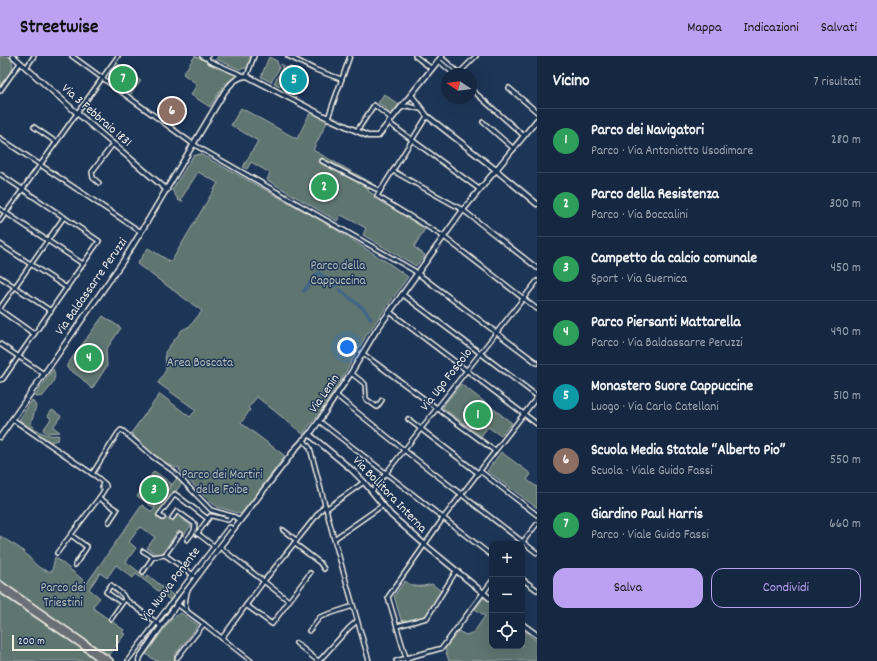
<!DOCTYPE html>
<html lang="it">
<meta charset="utf-8">
<style>
body{margin:0;font-family:Dekko,sans-serif;background:#1f3048;color:#f1f3f6}
.controls{position:absolute;right:12px;bottom:12px;display:grid;overflow:hidden;border-radius:8px;box-shadow:0 4px 16px #0002}
.controls button{width:36px;height:36px;display:grid;place-items:center;padding:0;border:0;border-bottom:1px solid #35445a;background:#162841;color:#f1f3f6;font:20px sans-serif}
.compass{position:absolute;left:441px;top:12px;width:36px;height:36px;border-radius:50%;background:#162841;box-shadow:0 4px 16px #0002;rotate:283deg}
.scale{position:absolute;left:12px;bottom:10px;width:106px;box-sizing:border-box;padding-left:4px;border:2px solid #f4f1e8;border-top:0;font-size:11px;line-height:14px;white-space:nowrap;color:#f4f1e8;-webkit-text-stroke:3px #1d3557;paint-order:stroke}
.you{position:absolute;left:347px;top:291px;width:14px;height:14px;margin:-10px;border:3px solid #fff;border-radius:50%;background:#1a73e8;box-shadow:0 0 0 6px #1a73e833}
.badge{display:grid;place-items:center;width:26px;height:26px;border-radius:50%;background:#bca0f2;color:#fff;font-size:13px;font-weight:700}
.pin{position:absolute;translate:-50% -50%;border:2px solid #fff;box-shadow:0 1px 4px #0006}
.list{margin:0;padding:0;list-style:none}
h2{display:flex;justify-content:space-between;align-items:center;height:52px;margin:0;padding:0 16px;font-size:17px}
h2 small{font-size:13px;font-weight:400;color:#9ea6b1}
.list li{display:grid;grid-template-columns:26px 1fr auto;gap:12px;align-items:center;box-sizing:border-box;height:64px;padding:0 16px;border-top:1px solid #35445a}
.list b{display:block;font-size:15px;white-space:nowrap}
.list p{margin:0;font-size:13px;white-space:nowrap;color:#9ea6b1}
.list em{font-size:13px;font-style:normal;color:#9ea6b1}
.actions{display:flex;gap:8px;padding:12px 16px}
.actions a{flex:1;padding:9px 0;border:1px solid #bca0f2;border-radius:12px;text-align:center;font-size:14px;color:#bca0f2}
.actions .main{background:#bca0f2;color:#111}
.icon{flex:none;width:22px;height:22px;fill:none;stroke:currentColor;stroke-width:2;stroke-linecap:round;stroke-linejoin:round}
.map{position:relative;flex:none;width:537px;height:605px;overflow:hidden}
header{display:flex;align-items:center;gap:24px;box-sizing:border-box;height:56px;padding:0 20px;background:#bca0f2;color:#111}
header strong{font-size:19px}
nav{display:flex;gap:22px;margin-inline-start:auto;font-size:14px}
main{display:flex}
aside{flex:1;background:#162841}
.map>svg:first-child{display:block}
</style>
<header>
<strong>Streetwise</strong>
<nav><a>Mappa</a><a>Indicazioni</a><a>Salvati</a></nav>
</header>
<main>
<div class="map">
<svg width="537" height="605" viewBox="0 0 537 605">
<rect width="100%" height="100%" fill="#1d3557"/>
<filter id="ink" filterUnits="userSpaceOnUse"><feTurbulence type="fractalNoise" baseFrequency=".025" numOctaves="2"/><feDisplacementMap in="SourceGraphic" scale="8" xChannelSelector="R" yChannelSelector="G"/><feConvolveMatrix kernelMatrix="1 2 1 2 8 2 1 2 1" color-interpolation-filters="sRGB"/></filter>
<g filter="url(#ink)">
<g fill="#5e746f" stroke="#a9b2ac">
<path d="M0,0h8l4,4 1,8 -13,18z"/>
<path d="M195,0l42,19 -13,10 -14,22 -19,-12 6,-11 -14,-10z"/>
<path d="M218,0h33l-4,12 -8,1 -23,-10z"/>
<path d="M269,1l8,4 2,8 -8,13 -10,-5z"/>
<path d="M117,7l24,18 -10,13 -1,3 -22,-17z"/>
<path d="M281,8l7,4 1,-2 4,2 -2,5 1,1 -7,15 -11,-6 8,-14z"/>
<path d="M384,38l15,11 -8,11 -7,-5 2,-3 -8,-5z"/>
<path d="M241,52l56,31 14,-28 17,9 -15,30 59,33 -4,8 58,36 -12,20 11,8 -9,11 -53,-31 3,-7 -25,-13 -4,6 -70,-41 3,-7 -19,-11 -4,7 -4,-2 15,-26 -27,-16z"/>
<path d="M200,98l124,68 66,42 18,13 -42,59 -26,46 -19,29 -18,23 -46,-37 -9,11 2,2 -9,13 44,33 -44,58 -23,-7 -9,-6 -30,-31 1,-2c-17,-1 -37,-23 -49,-35l29,-39 30,23 6,-7 -38,-27 8,-13 -1,-18 17,-22 8,-4 12,-15 -65,-47 11,-16 23,14 47,-79 -20,-11 -17,27 2,2h-4l-7,-11 21,-34z"/>
<path d="M103,260l18,12 -15,22 1,16 -15,23 -12,-12 -13,-9v-3z"/>
<path d="M53,313c6,10 -5,20 -10,27l-6,1 -2,-1z"/>
<path d="M461,328l51,39 -11,13 -13,-9 -7,9 -38,-28v-2z"/>
<path d="M32,344l4,6 -5,18c7,8 16,13 27,11l1,1 -1,4 -8,2 -31,-22z"/>
<path d="M52,354l9,6 -8,11 7,5 -13,1 -4,-3 8,-11 -3,-3z"/>
<path d="M501,396l30,22 -4,6 10,7v21l-50,-37z"/>
<path d="M154,415l18,13 -18,24 -17,-12z"/>
<path d="M177,422l5,5 -25,34 5,4 3,-4 5,4 6,-7 15,12 -8,10 -6,-4 -17,25 -13,-9 8,-11 -15,-10 -11,15 7,6 -10,14 20,15 2,-2 26,21 -4,4 -34,-26 -3,4 -17,-13 -9,13 -7,-5 -11,16 11,9 -7,8 1,3 30,21 -2,3 3,1 -16,21 -86,-57 -23,-17v-45c7,5 16,9 22,14 10,9 16,22 30,21l3,-14 32,26 55,-78 10,7z"/>
<path d="M405,525c9,7 16,6 27,3l9,7 -15,25 -21,5 -4,-1 -7,-24z"/>
<path d="M0,538l100,67h-100z"/>
<path d="M484,541l8,7v42h30v-17l15,12v20h-88l-4,-12 13,-18 8,4 8,-3 11,-16 -10,-7z"/>
<path d="M181,557l17,12 -24,31 3,3 -2,2h-19l-10,-7 26,-36z"/>
</g>
<g fill="none" stroke-linecap="round" stroke-linejoin="round">
<g stroke="#3f6687" stroke-width="3.5">
<path d="M340,234l24,19 7,10"/>
<path d="M304,235l13,-17 2,-1 16,13"/>
</g>
<g stroke="#f4f1e8" stroke-width="6">
<g id="minor">
<path d="M72,0l121,88 220,126 124,93"/>
<path d="M202,0l3,2 3,-2"/>
<path d="M288,0l28,14 25,9"/>
<path d="M415,0l17,13"/>
<path d="M441,1l18,16"/>
<path d="M207,2l2,3 35,15"/>
<path d="M439,5l15,13"/>
<path d="M26,12l8,-12"/>
<path d="M458,18l18,-18"/>
<path d="M247,20l7,-20"/>
<path d="M509,32l28,24"/>
<path d="M471,33l53,47"/>
<path d="M0,35l20,-28"/>
<path d="M401,52l7,-2 12,3"/>
<path d="M427,60l-50,80 67,41 93,72"/>
<path d="M328,62l22,-62"/>
<path d="M483,66l31,27"/>
<path d="M389,67l90,66"/>
<path d="M34,71l22,15"/>
<path d="M357,75l17,-26 18,14"/>
<path d="M0,82l141,94"/>
<path d="M322,105l58,30"/>
<path d="M393,115l70,39 74,58"/>
<path d="M0,118l99,67 -96,138 -3,1"/>
<path d="M99,127l-6,-5 -1,-6 21,-28"/>
<path d="M0,153l83,55"/>
<path d="M0,165l118,-165"/>
<path d="M0,188l67,44"/>
<path d="M0,221l51,34"/>
<path d="M402,238l135,102"/>
<path d="M0,252l64,-91"/>
<path d="M0,254l34,24"/>
<path d="M390,256l147,112"/>
<path d="M0,288l44,30"/>
<path d="M362,297l133,98"/>
<path d="M351,317l14,11 1,15 11,8 5,-7"/>
<path d="M337,340l67,54 133,103"/>
<path d="M12,363l85,58 8,7"/>
<path d="M408,363l70,54"/>
<path d="M319,365l173,135"/>
<path d="M303,383l7,9 24,91 35,122"/>
<path d="M480,415l57,44"/>
<path d="M92,418l26,-41 3,-3 2,1 30,26 20,14 38,39 24,7 5,4"/>
<circle cx="104" cy="430" r="2"/>
<path d="M372,435l165,-210"/>
<path d="M99,442l18,12 -8,12"/>
<path d="M326,453l38,-27"/>
<path d="M163,462l-4,-3 16,-21 33,25 -11,15"/>
<path d="M172,462l5,-7 18,13 -1,7 -7,9"/>
<path d="M208,463l2,-3h2l16,4 3,-4"/>
<path d="M283,474l13,10"/>
<path d="M197,477l18,14"/>
<path d="M71,479l16,12 -12,18"/>
<path d="M334,483l49,-34"/>
<path d="M294,487l26,20 4,6"/>
<path d="M521,488l16,-20"/>
<path d="M220,491l69,54"/>
<path d="M143,495l10,6"/>
<path d="M57,497l42,-55 7,-11"/>
<path d="M165,499l15,-21"/>
<path d="M143,516l10,-15 12,-2 31,22"/>
<path d="M522,523l15,11"/>
<path d="M187,536l-2,12 2,7"/>
<path d="M122,547l-16,-11 5,-7 12,10 2,4"/>
<path d="M177,548l27,20 47,37"/>
<path d="M246,549l26,19 38,-51"/>
<path d="M111,563l14,-20 36,27"/>
<path d="M397,570l30,-8 29,-47"/>
<path d="M309,575l11,-14 33,-11"/>
<path d="M222,582l42,-57 61,-76"/>
<path d="M296,587l22,18"/>
<path d="M177,602l27,-34"/>
<path d="M128,604l100,-132 2,-1 3,3"/>
<path d="M319,605l30,-33 8,-7"/>
<path d="M396,605l46,-13 50,-67"/>
<path d="M407,605l-19,-64 56,-80 93,-120"/>
</g>
</g>
<g stroke="#f4f1e8" stroke-width="7">
<g id="tertiary">
<path d="M13,0l64,57 90,77"/>
<path d="M411,39l16,21 64,50 46,38"/>
<path d="M309,378l43,36 12,12 27,33 33,29 68,56"/>
<path d="M0,381l123,-176 18,-29 84,-141c6,-7 12,-15 22,-15l81,42 40,18h10l64,-80"/>
<path d="M522,568l15,11"/>
<path d="M139,605l1,-4c49,-73 104,-141 157,-210l15,-16 7,-10 32,-48 25,-42 87,-121 74,-90"/>
</g>
</g>
<g stroke="#f4f1e8" stroke-width="8">
<g id="primary">
<path d="M0,528l110,77"/>
<path d="M0,533l85,58 18,14"/>
</g>
</g>
<use href="#minor" stroke="#1d3557" stroke-width="3"/>
<use href="#tertiary" stroke="#1d3557" stroke-width="4"/>
<use href="#primary" stroke="#6b6f75" stroke-width="5"/>
</g>
</g>
<g text-anchor="middle" dominant-baseline="central" stroke-width="3" stroke-linejoin="round" paint-order="stroke">
<g font-size="13" fill="#f4f1e8" stroke="#1d3557">
<text transform="translate(96 60) rotate(41)">Via 3 Febbraio 1831</text>
<text transform="translate(92 231) rotate(-55)">Via Baldassarre Peruzzi</text>
<text transform="translate(447 324) rotate(-52)">Via Ugo Foscolo</text>
<text transform="translate(325 338) rotate(-56)">Via Lenin</text>
<text transform="translate(389 439) rotate(46)">Via Bollitora Interna</text>
<text transform="translate(171 529) rotate(-53)">Via Nuova Ponente</text>
</g>
<g font-size="13" fill="#b8bfb8" stroke="#1d3557">
<text x="338" y="210">Parco della<tspan x="338" dy="15">Cappuccina</tspan></text>
<text x="200" y="307">Area Boscata</text>
<text x="222" y="419">Parco dei Martiri<tspan x="222" dy="15">delle Foibe</tspan></text>
<text x="63" y="532">Parco dei<tspan x="63" dy="15">Triestini</tspan></text>
</g>
</g>
</svg>
<div class="controls">
<button>+</button>
<button>−</button>
<button><svg class="icon" aria-label="locate" viewBox="0 0 24 24"><circle cx="12" cy="12" r="6"/><path d="M12 2v4M12 18v4M2 12h4M18 12h4"/></svg></button>
</div>
<svg class="compass" viewBox="-18 -18 36 36"><path d="M0-13l5 13h-10z" fill="#e53935"/><path d="M0 13l5-13h-10z" fill="#9ea6b1"/></svg>
<div class="scale">200 m</div>
<div class="you"></div>
<div class="pin badge" style="left:478px;top:359px;background:#2e9e5b">1</div>
<div class="pin badge" style="left:324px;top:131px;background:#2e9e5b">2</div>
<div class="pin badge" style="left:154px;top:434px;background:#2e9e5b">3</div>
<div class="pin badge" style="left:89px;top:302px;background:#2e9e5b">4</div>
<div class="pin badge" style="left:294px;top:24px;background:#0f9aa8">5</div>
<div class="pin badge" style="left:172px;top:55px;background:#8d6e63">6</div>
<div class="pin badge" style="left:123px;top:23px;background:#2e9e5b">7</div>
</div>
<aside>
<h2>Vicino<small>7 risultati</small></h2>
<ul class="list">
<li><span class="badge" style="background:#2e9e5b">1</span><div><b>Parco dei Navigatori</b><p>Parco · Via Antoniotto Usodimare</p></div><em>280 m</em></li>
<li><span class="badge" style="background:#2e9e5b">2</span><div><b>Parco della Resistenza</b><p>Parco · Via Boccalini</p></div><em>300 m</em></li>
<li><span class="badge" style="background:#2e9e5b">3</span><div><b>Campetto da calcio comunale</b><p>Sport · Via Guernica</p></div><em>450 m</em></li>
<li><span class="badge" style="background:#2e9e5b">4</span><div><b>Parco Piersanti Mattarella</b><p>Parco · Via Baldassarre Peruzzi</p></div><em>490 m</em></li>
<li><span class="badge" style="background:#0f9aa8">5</span><div><b>Monastero Suore Cappuccine</b><p>Luogo · Via Carlo Catellani</p></div><em>510 m</em></li>
<li><span class="badge" style="background:#8d6e63">6</span><div><b>Scuola Media Statale “Alberto Pio”</b><p>Scuola · Viale Guido Fassi</p></div><em>550 m</em></li>
<li><span class="badge" style="background:#2e9e5b">7</span><div><b>Giardino Paul Harris</b><p>Parco · Viale Guido Fassi</p></div><em>660 m</em></li>
</ul>
<div class="actions"><a class="main">Salva</a><a>Condividi</a></div>
</aside>
</main>
